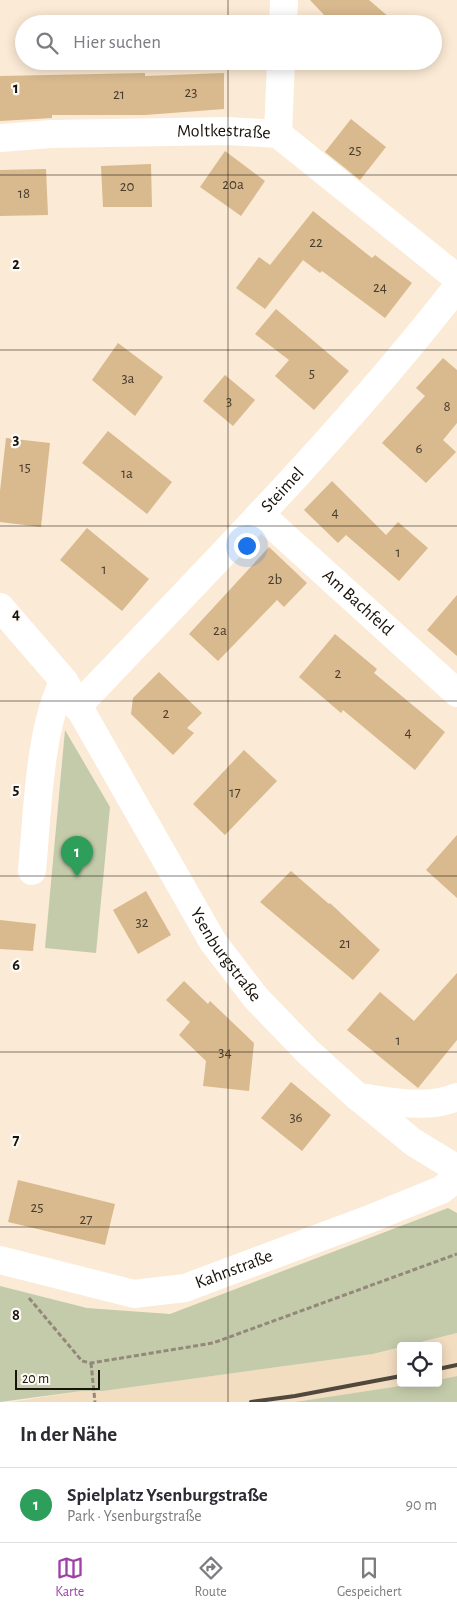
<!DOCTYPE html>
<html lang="de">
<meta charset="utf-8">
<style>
body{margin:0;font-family:"Alegreya Sans",sans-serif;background:#f2f2f3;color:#2b2b33}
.controls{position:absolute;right:15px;bottom:15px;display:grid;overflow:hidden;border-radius:5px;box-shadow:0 2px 12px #0003}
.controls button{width:45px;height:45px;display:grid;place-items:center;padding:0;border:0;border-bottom:1px solid #e1e1e2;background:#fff;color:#2b2b33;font:25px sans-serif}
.scale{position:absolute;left:15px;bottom:12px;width:85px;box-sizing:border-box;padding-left:5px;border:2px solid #18130b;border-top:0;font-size:14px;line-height:18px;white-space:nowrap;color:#18130b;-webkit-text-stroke:4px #fdfaf5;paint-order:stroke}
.you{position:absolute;left:246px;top:545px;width:18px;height:18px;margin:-12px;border:4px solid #fff;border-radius:50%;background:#1a73e8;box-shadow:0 0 0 8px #1a73e833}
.badge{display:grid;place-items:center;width:32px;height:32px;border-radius:50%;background:#9f40a8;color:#fff;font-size:16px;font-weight:700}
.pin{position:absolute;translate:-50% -41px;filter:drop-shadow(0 1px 2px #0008)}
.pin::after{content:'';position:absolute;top:26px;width:18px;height:15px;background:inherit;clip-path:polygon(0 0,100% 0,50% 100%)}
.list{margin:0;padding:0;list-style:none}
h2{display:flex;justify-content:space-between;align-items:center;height:65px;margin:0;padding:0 20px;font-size:21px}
h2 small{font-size:16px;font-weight:400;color:#7c7c81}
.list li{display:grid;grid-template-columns:32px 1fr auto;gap:15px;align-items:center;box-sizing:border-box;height:75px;padding:0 20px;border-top:1px solid #e1e1e2}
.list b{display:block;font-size:19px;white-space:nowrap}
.list p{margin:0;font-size:16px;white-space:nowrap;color:#7c7c81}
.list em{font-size:16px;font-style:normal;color:#7c7c81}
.icon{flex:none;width:28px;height:28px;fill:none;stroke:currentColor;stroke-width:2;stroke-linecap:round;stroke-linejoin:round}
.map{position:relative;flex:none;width:457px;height:1402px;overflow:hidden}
.search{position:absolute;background:#fff;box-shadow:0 2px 12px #0003;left:15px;right:15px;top:15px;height:55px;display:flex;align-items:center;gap:12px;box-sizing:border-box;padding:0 18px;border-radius:28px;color:#7c7c81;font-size:19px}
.sheet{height:140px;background:#fff}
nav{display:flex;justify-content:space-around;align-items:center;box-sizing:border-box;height:70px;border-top:1px solid #e1e1e2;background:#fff;font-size:14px;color:#7c7c81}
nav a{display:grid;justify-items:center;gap:2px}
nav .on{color:#9f40a8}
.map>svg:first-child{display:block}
</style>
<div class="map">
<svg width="457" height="1402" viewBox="0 0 457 1402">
<rect width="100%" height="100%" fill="#fbead5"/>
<g fill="#f2ddc1">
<path d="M457,1333v43l-19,4v-34h-32z"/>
<path d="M401,1347v36h18l-124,19h-283l70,-11h21l270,-37z"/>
</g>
<g fill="#c4cbaa">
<path d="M65,730l45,77 -14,146 -51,-5z"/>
<path d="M448,1208l9,5v120l-84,21 -270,37h-21l-82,11v-116l87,22 83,6z"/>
<path d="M457,1376v26h-162l124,-19h19v-3z"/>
</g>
<g fill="#d9b98e">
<path d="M310,0h59l27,23 -70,1 3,-4z"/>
<path d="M145,73v3l79,-3v36l-79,6h-93v3l-52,3v-45z"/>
<path d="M351,119l35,28 -26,33 -35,-28z"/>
<path d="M225,151l40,30 -24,35 -41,-29z"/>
<path d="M151,164l1,43h-49l-2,-41z"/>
<path d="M46,169l2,46 -48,1v-46z"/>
<path d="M313,211l59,47 3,-3 37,28 -27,35 -63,-47 -2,2 -17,-13 -38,49 -29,-21 23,-31 11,8z"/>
<path d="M276,309l73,62 -35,39 -39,-34 14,-16 -34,-26z"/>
<path d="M118,343l45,34 -28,39 -43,-36z"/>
<path d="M443,358l14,12v53l-14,17 13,12 -30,31 -44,-40 43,-47 -9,-8z"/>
<path d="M225,375l30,25 -22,26 -30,-25z"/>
<path d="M108,431l64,51 -25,32 -65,-51z"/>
<path d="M6,438l44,5 -9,84 -41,-5v-31z"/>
<path d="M332,481l54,54 12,-13 30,26 -29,33 -53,-46 -8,8 -34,-33z"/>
<path d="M87,528l62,51 -27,32 -62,-51z"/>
<path d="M269,547l38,36 -23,24 -7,-7 -59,61 -29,-27z"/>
<path d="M457,595v61l-30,-26z"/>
<path d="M335,634l42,35 -3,4 71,59 -30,38 -72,-60 -2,3 -42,-36z"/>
<path d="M159,672l43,41 -15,15 7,5 -21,22 -42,-41 2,-16z"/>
<path d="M244,750l33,31 -52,54 -32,-31z"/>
<path d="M457,835v63l-31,-28z"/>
<path d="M291,871l38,33 1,-1 50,47 -27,30 -93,-78z"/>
<path d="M146,891l25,44 -33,19 -25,-44z"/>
<path d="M0,920l36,4 -3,27 -33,-2z"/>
<path d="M457,973v67l-39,48 -71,-58 33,-38 34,29z"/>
<path d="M184,981l24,23 2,-3 44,42 -5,48 -46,-5 3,-25 -27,-26 11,-13 -24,-22z"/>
<path d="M291,1082l40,33 -29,36 -41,-33z"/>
<path d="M18,1180l97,24 -10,41 -97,-23z"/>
</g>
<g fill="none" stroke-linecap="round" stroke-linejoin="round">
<g stroke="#938879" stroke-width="3" stroke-dasharray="5 2.5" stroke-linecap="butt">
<path d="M29,1298l53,63 9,2 122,-20 244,-89"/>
<path d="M91,1363l4,39"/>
</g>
<g stroke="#fff" stroke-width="28">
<path d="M283,24l1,-24"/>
<path d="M278,134l3,-73"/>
<path id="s1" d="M0,138l51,-4 177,-3 50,3 179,144"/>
<path id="s2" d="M260,514l197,179"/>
<path id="s3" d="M0,607l64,74 149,261 43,56 52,54 50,45 55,45 44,27"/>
<path id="s4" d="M77,707c130,-137 264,-271 380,-420"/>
<path d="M32,871c5,-53 7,-144 32,-190"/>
<path d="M358,1097c33,4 67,13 99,0"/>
<path id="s5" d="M0,1260l134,34 51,-6 187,-70 69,-28 16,-12"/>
</g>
<g stroke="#50483d" stroke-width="4">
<path d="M438,1369l19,-4"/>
<path d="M251,1402l44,-6 106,-20"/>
</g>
</g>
<path fill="none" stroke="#18130b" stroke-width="1" stroke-opacity="0.55" d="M228,0v24M228,61v1341M0,175h457M0,350h457M0,526h457M0,701h457M0,876h457M0,1052h457M0,1227h457"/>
<g text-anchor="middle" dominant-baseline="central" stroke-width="4.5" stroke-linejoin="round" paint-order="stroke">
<g font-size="15" fill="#483c2c">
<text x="191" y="92">23</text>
<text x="119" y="94">21</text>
<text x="355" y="150">25</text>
<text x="233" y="184">20a</text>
<text x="127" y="186">20</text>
<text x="24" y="193">18</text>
<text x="316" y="242">22</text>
<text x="380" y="287">24</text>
<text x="312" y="373">5</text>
<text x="128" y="378">3a</text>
<text x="229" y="401">3</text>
<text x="447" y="406">8</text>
<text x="419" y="448">6</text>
<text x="25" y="467">15</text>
<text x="127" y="473">1a</text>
<text x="335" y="512">4</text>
<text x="398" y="552">1</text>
<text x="104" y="569">1</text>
<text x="275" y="579">2b</text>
<text x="220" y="630">2a</text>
<text x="338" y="673">2</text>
<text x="166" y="713">2</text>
<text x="408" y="732">4</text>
<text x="235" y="792">17</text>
<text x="142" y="922">32</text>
<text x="345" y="943">21</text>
<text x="398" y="1040">1</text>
<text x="225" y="1052">34</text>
<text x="296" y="1117">36</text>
<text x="37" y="1207">25</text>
<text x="86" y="1219">27</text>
</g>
<g font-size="18" fill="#18130b" stroke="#fdfaf5">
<text stroke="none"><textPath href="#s1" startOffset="224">Moltkestraße</textPath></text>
<text stroke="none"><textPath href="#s4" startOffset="299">Steimel</textPath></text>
<text stroke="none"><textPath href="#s2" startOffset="132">Am Bachfeld</textPath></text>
<text stroke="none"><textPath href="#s3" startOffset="416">Ysenburgstraße</textPath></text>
<text stroke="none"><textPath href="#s5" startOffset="242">Kahnstraße</textPath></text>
</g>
</g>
<g font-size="16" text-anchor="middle" font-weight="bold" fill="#18130b" stroke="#fdfaf5" stroke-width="4.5" stroke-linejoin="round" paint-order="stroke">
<text x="16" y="93">1</text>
<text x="16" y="269">2</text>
<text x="16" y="444">3</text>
<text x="16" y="619">4</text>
<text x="16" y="794">5</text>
<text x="16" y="970">6</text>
<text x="16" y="1145">7</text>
<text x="16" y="1320">8</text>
</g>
</svg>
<div class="controls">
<button><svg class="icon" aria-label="locate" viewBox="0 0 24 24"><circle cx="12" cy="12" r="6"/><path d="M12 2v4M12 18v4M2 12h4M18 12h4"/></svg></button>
</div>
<div class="scale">20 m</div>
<div class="you"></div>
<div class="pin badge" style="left:77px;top:877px;background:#2e9e5b">1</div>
<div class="search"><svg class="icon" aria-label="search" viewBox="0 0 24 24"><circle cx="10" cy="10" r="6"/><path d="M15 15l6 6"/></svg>Hier suchen</div>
</div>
<section class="sheet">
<h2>In der Nähe<small></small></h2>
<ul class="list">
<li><span class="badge" style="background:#2e9e5b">1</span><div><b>Spielplatz Ysenburgstraße</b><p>Park · Ysenburgstraße</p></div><em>90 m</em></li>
</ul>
</section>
<nav>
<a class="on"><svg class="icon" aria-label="map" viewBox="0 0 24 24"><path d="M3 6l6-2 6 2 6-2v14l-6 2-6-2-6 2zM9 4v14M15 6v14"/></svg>Karte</a>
<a><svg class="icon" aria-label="directions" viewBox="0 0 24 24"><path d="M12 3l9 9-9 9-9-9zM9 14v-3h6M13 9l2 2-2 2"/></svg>Route</a>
<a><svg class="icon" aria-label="saved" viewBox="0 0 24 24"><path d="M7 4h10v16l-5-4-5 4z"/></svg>Gespeichert</a>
</nav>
